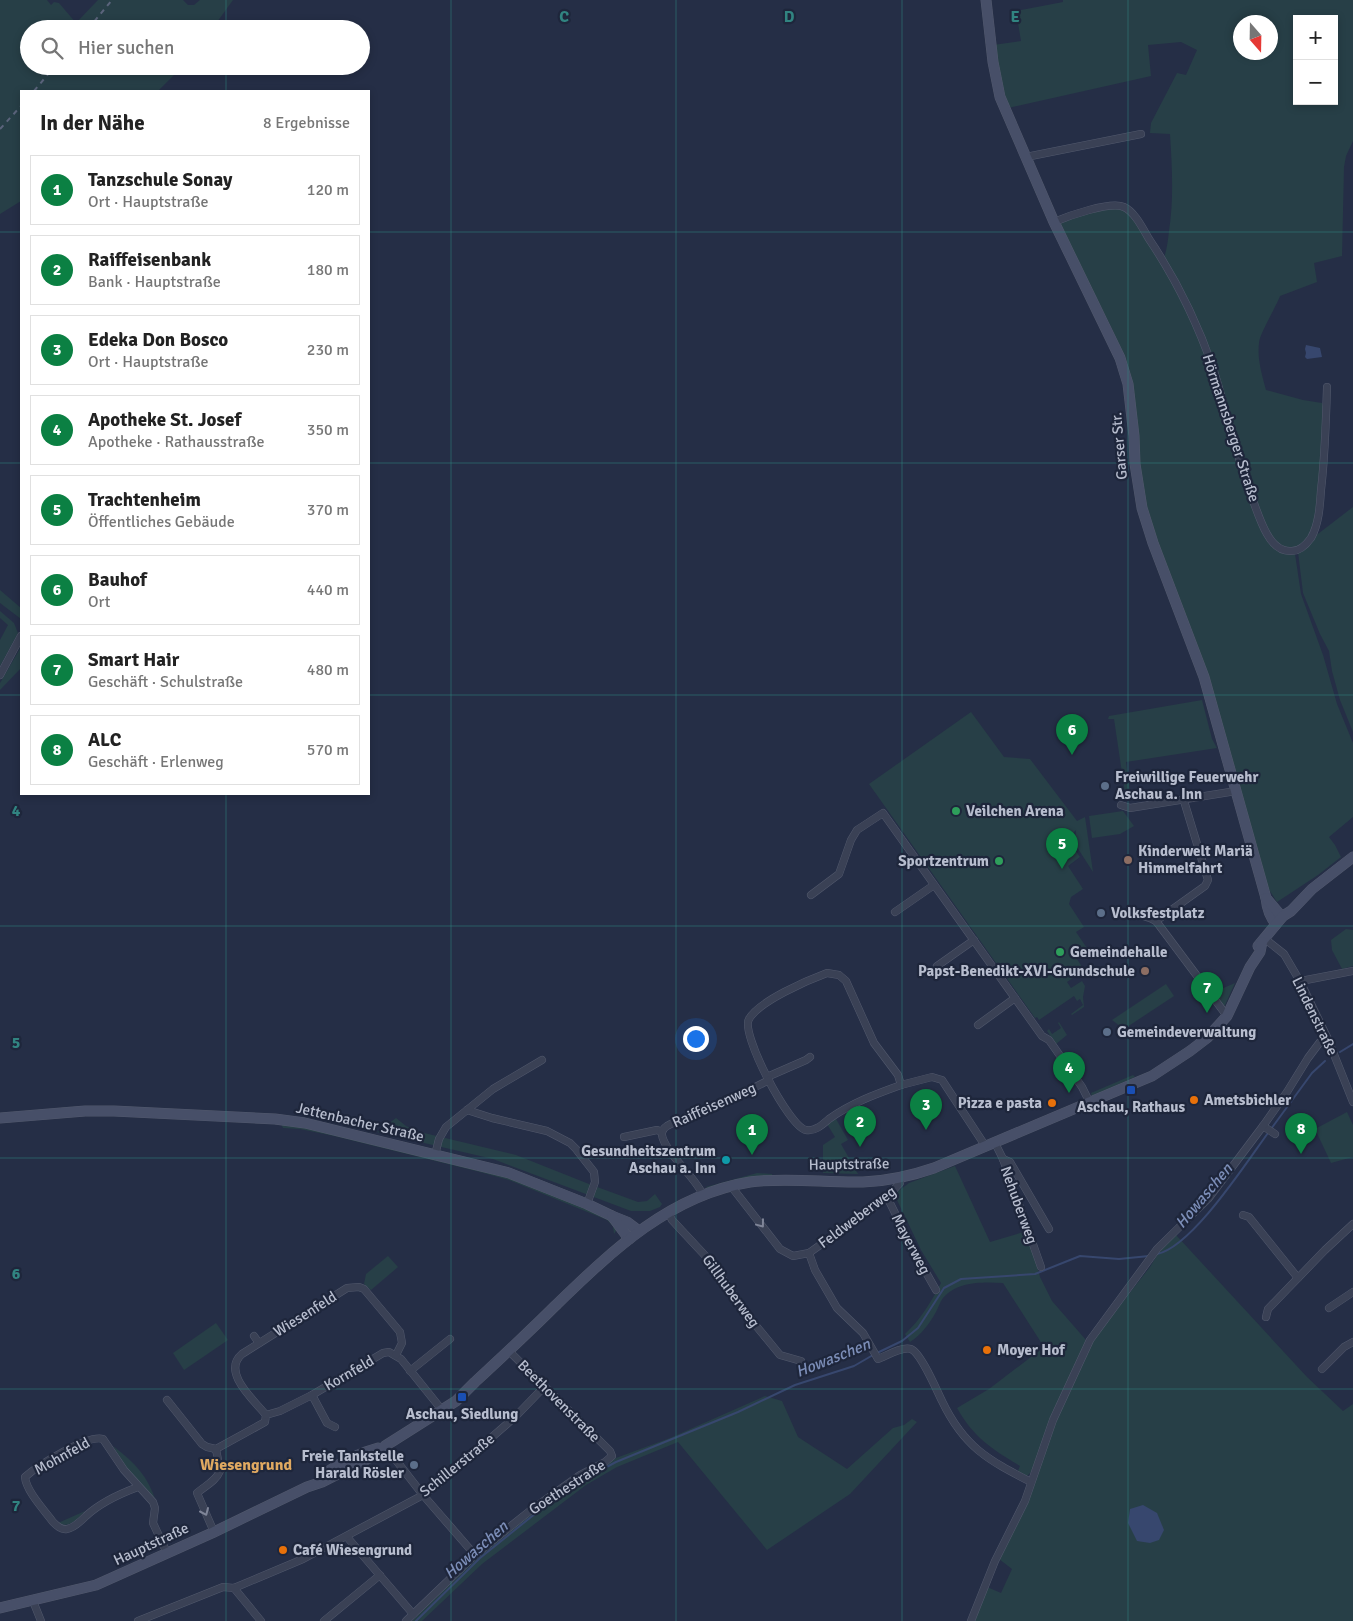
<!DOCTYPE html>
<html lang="de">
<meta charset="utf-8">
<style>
body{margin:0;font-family:Signika,sans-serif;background:#f6f6f6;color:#222}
.controls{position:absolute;right:15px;top:15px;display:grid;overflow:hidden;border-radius:0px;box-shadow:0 2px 8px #0003}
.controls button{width:45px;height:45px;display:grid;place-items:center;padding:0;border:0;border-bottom:1px solid #e0e0e0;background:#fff;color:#222;font:25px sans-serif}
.compass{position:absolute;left:1233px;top:15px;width:45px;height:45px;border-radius:50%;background:#fff;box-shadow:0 2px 8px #0003;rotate:160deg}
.you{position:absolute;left:695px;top:1038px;width:18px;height:18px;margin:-12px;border:4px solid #fff;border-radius:50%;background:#1a73e8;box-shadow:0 0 0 8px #1a73e833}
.badge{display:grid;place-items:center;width:32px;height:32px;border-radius:50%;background:#0b8043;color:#fff;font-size:16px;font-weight:700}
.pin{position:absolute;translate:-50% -41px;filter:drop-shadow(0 1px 2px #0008)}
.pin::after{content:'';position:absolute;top:26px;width:18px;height:15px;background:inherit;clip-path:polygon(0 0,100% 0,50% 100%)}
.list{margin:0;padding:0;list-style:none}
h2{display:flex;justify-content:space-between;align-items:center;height:65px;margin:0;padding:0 20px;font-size:21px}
h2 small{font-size:16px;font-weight:400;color:#767676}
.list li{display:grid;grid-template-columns:32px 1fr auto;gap:15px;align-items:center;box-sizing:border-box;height:70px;margin:0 10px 10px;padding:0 10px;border:1px solid #e0e0e0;border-radius:0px}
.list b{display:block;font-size:19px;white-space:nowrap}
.list p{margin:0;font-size:16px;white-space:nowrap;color:#767676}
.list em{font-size:16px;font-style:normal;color:#767676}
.icon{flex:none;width:28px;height:28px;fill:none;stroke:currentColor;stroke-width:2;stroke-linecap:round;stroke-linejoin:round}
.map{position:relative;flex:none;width:1353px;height:1621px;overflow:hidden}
.search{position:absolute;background:#fff;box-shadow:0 2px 8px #0003;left:20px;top:20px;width:350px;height:55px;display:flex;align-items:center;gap:12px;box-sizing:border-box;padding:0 18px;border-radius:28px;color:#767676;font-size:19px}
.panel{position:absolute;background:#fff;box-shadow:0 2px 8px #0003;left:20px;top:90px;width:350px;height:705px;border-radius:0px}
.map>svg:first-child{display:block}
</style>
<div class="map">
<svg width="1353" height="1621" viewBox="0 0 1353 1621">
<rect width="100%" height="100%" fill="#252e46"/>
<g fill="#273f47" fill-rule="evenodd">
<path d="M0,0h47l4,5 3,-3 5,1 17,20 22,-23h85l5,5h6l6,-5h33l-21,29h-183v37h154l-25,25h-137v110l-21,13z"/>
<path d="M1063,0h290v141l-7,15 -2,11 -2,89 -28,7 3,19 -37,14c-4,11 -21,39 -21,47 -2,16 3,32 7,47l37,10 19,3 1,3 -2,69 -7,46 -4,13 -10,12 -12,3 -14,-8 -15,-29 -44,-143 -51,-111c3,-9 4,-18 5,-27 5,-32 3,-65 1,-97l-20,-1 1,-10 26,-50 9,2 11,-25 -16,-8 -33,3 3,31 -143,32 -15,-63 28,-4 -5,-30 47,-9zM1297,19h37v82h-37zM1240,22h30v30h-30z"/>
<path d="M1116,207l7,1 7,7 30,45 27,47 24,64 54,164 30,19 6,40 22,61 14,49 16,39v74l-24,20 6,8 6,12 -23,18 -41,27 -9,-14 -122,-380 -23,-152 -10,-25 -54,-107c11,-12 42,-15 57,-17z"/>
<path d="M1353,507v225l-13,-32 -8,-29 -3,-20 -9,-17 -17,-41 -5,-41 16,-15z"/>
<path d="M0,590l21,18v11l-21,-16z"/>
<path d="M0,611l14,12 4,10 -18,33v-26l8,-15 -8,-7z"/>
<path d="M21,647v21l-21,22v-7z"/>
<path d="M1202,700l10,39 5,9 -91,14 4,30 -5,1 -11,-74h-6l1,-3z"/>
<path d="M971,712l33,45 26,2 47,62 8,-4 8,55 -18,-28 1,-14 -3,3 2,3 -7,4 12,17 -12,9 15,23 -12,8 -2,7 15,23 -8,5 13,19 -12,8 7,11 -17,12 4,6 11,-7 3,5 -2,11 1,10 -12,8 -1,-1 12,-9 -3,-6 -3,2 -3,-5 -35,24 -2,-3 -2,1 -166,-234z"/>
<path d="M1123,811l11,15 -14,8 -28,4 -3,-22z"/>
<path d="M1346,929l7,1v36l-11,3 -10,-19 -1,-10z"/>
<path d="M1235,983l-10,22 -2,2 -11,-14z"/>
<path d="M1166,984l8,12 -50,33 -12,-9z"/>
<path d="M1059,1022l8,13 -11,9 -9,-13 2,-2 3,5 9,-6 -3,-5z"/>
<path d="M1133,1075l2,2 -43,19 -1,-3z"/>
<path d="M1347,1112l6,13v32l-22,6 -16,-34z"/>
<path d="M396,1118l10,8 14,6 96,23 73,29 49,18 9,-1 8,-7 7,10 -2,3 -10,4h-19l-138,-52 -116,-27z"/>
<path d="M836,1119l12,21 -7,4 17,30 -35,-1v-28l12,-8 -8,-13z"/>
<path d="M281,1124l17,2 177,41 43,14 89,36 11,11 -4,6 -1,-8 -6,-6 -98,-40 -29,-8 -146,-36 -34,-7 -17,-1z"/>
<path d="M955,1166l35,76 37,-11 13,46 12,24 34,39 -34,77 -20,54 -6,6 -9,-4 3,-7c-28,-17 -46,-28 -63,-58l32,-19 55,-42 -41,-64c-20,-1 -45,-2 -60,15 -3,4 -5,10 -7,14 -7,12 -14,22 -26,30l-5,-8c16,-15 26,-32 36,-51l-20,-33 -24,-50 -4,2v-7l16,-12z"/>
<path d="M757,1173l15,1v2l-65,13 -1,-2z"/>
<path d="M1176,1235l131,142 36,34 10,-7v217h-378l12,-34 14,6 11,-24 -13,-10 57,-140 36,-78 58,-74 12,-20z"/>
<path d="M388,1256l10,11 -27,23 -7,-6 2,-10z"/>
<path d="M216,1323l12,17 -44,30 -11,-17z"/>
<path d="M765,1396l17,5 16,36 49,32 46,-41 11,-3 8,-6 5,3 -67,72 -83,56 -89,-108 -61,25 -31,18 -104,79 -60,57h-10l65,-64 54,-43 53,-38 32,-18 54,-20z"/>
<path d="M113,1446c22,17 35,30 43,56l-24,-25z"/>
<path d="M85,1511c-8,8 -15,18 -27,12z"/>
</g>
<g fill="#37476e">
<path d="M1306,345l14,3 2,9 -15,2 -2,-2 1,-4 -1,-4z"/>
<path d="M1143,1505l14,8 7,17 -5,10 -9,3 -13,-2 -9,-18 2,-14z"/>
</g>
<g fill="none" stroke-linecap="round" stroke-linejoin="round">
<g stroke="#37476e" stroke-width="2">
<path d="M1340,1052l13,-8"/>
<path d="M1271,1129l41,-56 13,-12"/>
<path d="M1157,1254c35,-7 89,-91 111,-121"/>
<path d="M877,1353l25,-12 16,-13 26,-40 17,-9 74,-5 45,-18 39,3 30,-3"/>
<path d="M416,1621l64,-63 51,-41 55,-39 30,-16 122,-50 57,-27 59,-19 19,-11"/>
</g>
<g stroke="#52596d" stroke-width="8">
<g id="street">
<path d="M1026,157l115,-23"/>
<path d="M1054,222c14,-6 56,-21 70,-15 11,5 19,22 25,32 27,40 48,83 64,129 13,42 23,85 38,127 5,13 9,27 16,39 5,9 12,17 23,17 9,1 16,-6 21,-13 8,-14 9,-33 10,-48 4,-34 5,-68 6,-103"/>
<path d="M0,675l21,-39"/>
<path d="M1121,805l9,3 106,-17"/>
<path d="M811,895l28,-21 12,-34 6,-10 26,-17 159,223 7,4 33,47 8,16"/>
<path d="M895,912l39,-27"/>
<path d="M1124,915c11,-1 22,0 32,6l71,95"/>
<path d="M1156,921l49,-35 3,-6 -24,-79"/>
<path d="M1265,939l19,15 17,29 26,54 26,65"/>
<path d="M937,966l37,-26"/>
<path d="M827,973l12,2 7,6 28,62 24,32 3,10c-25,9 -50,18 -72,34 -6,5 -14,13 -23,11 -17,-3 -66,-97 -57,-111 10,-18 59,-39 78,-46z"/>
<path d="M1301,983l5,-3 47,-9"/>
<path d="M978,1025l37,-27"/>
<path d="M767,1077l39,-17 4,-3"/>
<path d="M901,1085l31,-8 10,3 44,67"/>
<path d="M467,1110l25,8 55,13 23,12 6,6 18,23 1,10 -8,22"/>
<path d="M1263,1126l12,8"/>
<path d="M624,1137l33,-7 5,2"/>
<path d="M995,1143l8,16 38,108"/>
<path d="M435,1155l4,-16 7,-12 47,-38 49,-29"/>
<path d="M1003,1159l7,3 39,67"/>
<path d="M731,1186l49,63 13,7 16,-3 78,-56 13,-14 1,-5"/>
<path d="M703,1195c-7,-17 -39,-44 -41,-60 -1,-4 2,-7 5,-9 12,-7 27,-11 39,-16 22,-9 42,-19 63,-30"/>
<path d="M887,1197l28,56 21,37"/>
<path d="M668,1212l4,8 40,43 36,53 32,39 21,6"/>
<path d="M1243,1215l6,2 49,61"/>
<path d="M809,1253l6,17 22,38 26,25 15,26c8,-3 24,-13 33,-10 10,4 26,42 31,52 22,46 46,59 89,81"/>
<path d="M1329,1308l24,-16"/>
<path d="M1266,1317l2,-8 57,-59 28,-26"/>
<path d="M254,1336l5,7"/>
<path d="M1322,1369l22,-22 9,-5"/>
<path d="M410,1371l40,-32"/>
<path d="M312,1395l15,28 8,4"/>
<path d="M167,1400l35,44 5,3 9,2 49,-27 1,-7 14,-4 32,-16 71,-42 6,-1 12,7 41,51"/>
<path d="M266,1415c-12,-15 -45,-43 -24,-61l105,-66 12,-1 5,2 36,43 2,11 -6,12"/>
<path d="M385,1446l38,49 52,60"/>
<path d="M138,1487c-19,7 -37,15 -52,29 -5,5 -12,12 -19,13 -6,1 -10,-3 -14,-7 -8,-11 -27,-31 -28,-45 12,-11 63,-43 78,-38l21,31 29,32 2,6 -2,15 14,30"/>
<path d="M214,1532l-17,-39c8,-7 19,-12 23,-22l-4,-22"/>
<path d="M347,1537l66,77"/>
<path d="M234,1588l27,33"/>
<path d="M33,1601l8,20"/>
<path d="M138,1621l85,-34 11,1 69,-29 120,-64 15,-11 77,-67 30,-31"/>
<path d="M324,1621l56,-46"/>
<path d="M406,1621l69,-66 56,-45 49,-35 25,-13 7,-6 -2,-5 -101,-100"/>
<path d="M971,1621l24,-60 30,-60 28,-81 37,-80 67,-91 51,-50 55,-73 24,-34 21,-34 12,-16 7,-5"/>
</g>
</g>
<g stroke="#52596d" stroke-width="11">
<g id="secondary">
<path d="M986,0l7,62 7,35 54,125 66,136 8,26 6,52 1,28 7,44 11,35 51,134 62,221c1,10 3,18 10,26"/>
<path d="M1266,898l16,19"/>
<path d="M1258,946l25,-30 8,-5 21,-22 41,-32"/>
<path d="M0,1118l85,-7h29l161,8 30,4 204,50 78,31 25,12 15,6 12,9"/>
<path d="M612,1216l17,23"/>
<path d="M320,1477c16,-12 38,-24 58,-29"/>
<path d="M0,1608l96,-23 116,-52 95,-46 15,-5 53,-27 10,-9 71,-45 19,-19c27,-25 54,-50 80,-76 56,-54 114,-111 195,-124 38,-5 76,1 113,0 25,-1 48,-6 71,-14l206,-87 12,-5 38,-25 17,-13 20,-22 23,-49 10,-15 2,-10"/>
</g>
</g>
<use href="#street" stroke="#3a4155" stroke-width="7"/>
<use href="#secondary" stroke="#474f68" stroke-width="10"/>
<g stroke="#5b647c" stroke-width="2" stroke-dasharray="5 5" stroke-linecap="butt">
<path d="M88,29l24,-29"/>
<path d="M34,91l21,-25"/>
<path d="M0,129l21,-23"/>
</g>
</g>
<defs><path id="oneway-chevron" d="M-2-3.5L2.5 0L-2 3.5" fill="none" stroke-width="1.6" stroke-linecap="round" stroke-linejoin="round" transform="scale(1.25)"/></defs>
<g stroke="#7f8598">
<use href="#oneway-chevron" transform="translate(761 1224) rotate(53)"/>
<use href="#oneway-chevron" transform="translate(205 1512) rotate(66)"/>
</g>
<path fill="none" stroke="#318481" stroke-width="1" stroke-opacity="0.55" d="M226,0v29M451,0v1621M676,0v1621M902,0v1621M1128,0v1621M226,66v25M0,232h21M369,232h984M0,463h21M369,463h984M0,695h21M369,695h984M226,794v827M0,926h1353M0,1158h1353M0,1389h1353"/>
<g fill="#5c6f8a" stroke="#1e263b" stroke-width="2">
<circle cx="1105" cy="786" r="5"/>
<circle cx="1101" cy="913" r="5"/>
<circle cx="1107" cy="1032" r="5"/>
<circle cx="414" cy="1465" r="5"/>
</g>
<g fill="#2e9e5b" stroke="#1e263b" stroke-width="2">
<circle cx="956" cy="811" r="5"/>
<circle cx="999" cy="861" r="5"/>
<circle cx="1060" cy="952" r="5"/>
</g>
<g fill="#8d6e63" stroke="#1e263b" stroke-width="2">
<circle cx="1128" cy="860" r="5"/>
<circle cx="1145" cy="971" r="5"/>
</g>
<g fill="#1a4fb4" stroke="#1e263b" stroke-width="2">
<rect x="1126" y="1085" width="10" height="10" rx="2.5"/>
<rect x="457" y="1392" width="10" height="10" rx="2.5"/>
</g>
<g fill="#e8710a" stroke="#1e263b" stroke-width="2">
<circle cx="1194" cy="1100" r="5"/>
<circle cx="1052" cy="1103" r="5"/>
<circle cx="987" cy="1350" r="5"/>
<circle cx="283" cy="1550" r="5"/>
</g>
<circle fill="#0f9aa8" stroke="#1e263b" stroke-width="2" cx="726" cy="1160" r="5"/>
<g text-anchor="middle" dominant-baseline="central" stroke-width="4.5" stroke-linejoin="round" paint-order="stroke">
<g font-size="15" fill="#b7bdce" stroke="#1e263b">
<text transform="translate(1231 428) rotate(72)">Hörmannsberger Straße</text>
<text transform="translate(1119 446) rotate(-95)">Garser Str.</text>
<text transform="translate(1315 1016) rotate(64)">Lindenstraße</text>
<text transform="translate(714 1105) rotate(-24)">Raiffeisenweg</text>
<text transform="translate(360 1122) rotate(13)">Jettenbacher Straße</text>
<text transform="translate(849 1164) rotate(-1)">Hauptstraße</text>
<text transform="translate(1019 1205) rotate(70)">Nehuberweg</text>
<text transform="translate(857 1217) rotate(-37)">Feldweberweg</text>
<text transform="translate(911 1244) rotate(62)">Mayerweg</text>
<text transform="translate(731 1291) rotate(54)">Gillhuberweg</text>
<text transform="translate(305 1314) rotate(-32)">Wiesenfeld</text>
<text transform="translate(349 1373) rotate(-30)">Kornfeld</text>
<text transform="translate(559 1401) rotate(45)">Beethovenstraße</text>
<text transform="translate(62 1456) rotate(-29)">Mohnfeld</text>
<text transform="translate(457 1465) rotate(-39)">Schillerstraße</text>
<text transform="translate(567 1487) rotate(-33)">Goethestraße</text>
<text transform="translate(151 1544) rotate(-25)">Hauptstraße</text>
</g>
<g font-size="15" font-weight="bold" fill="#b7bdce" stroke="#1e263b" text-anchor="start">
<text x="1115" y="777">Freiwillige Feuerwehr<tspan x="1115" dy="17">Aschau a. Inn</tspan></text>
<text x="966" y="811">Veilchen Arena</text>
<text x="1138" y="851">Kinderwelt Mariä<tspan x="1138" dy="17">Himmelfahrt</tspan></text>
<text x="989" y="861" text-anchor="end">Sportzentrum</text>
<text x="1111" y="913">Volksfestplatz</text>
<text x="1070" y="952">Gemeindehalle</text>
<text x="1135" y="971" text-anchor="end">Papst-Benedikt-XVI-Grundschule</text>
<text x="1117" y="1032">Gemeindeverwaltung</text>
<text x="1204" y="1100">Ametsbichler</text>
<text x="1042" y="1103" text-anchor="end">Pizza e pasta</text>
<text x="1131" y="1107" text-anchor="middle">Aschau, Rathaus</text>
<text x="716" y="1151" text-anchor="end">Gesundheitszentrum<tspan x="716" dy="17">Aschau a. Inn</tspan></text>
<text x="997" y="1350">Moyer Hof</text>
<text x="462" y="1414" text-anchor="middle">Aschau, Siedlung</text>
<text x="404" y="1456" text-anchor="end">Freie Tankstelle<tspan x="404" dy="17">Harald Rösler</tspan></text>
<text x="293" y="1550">Café Wiesengrund</text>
</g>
<g font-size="16" font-style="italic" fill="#7c8eb8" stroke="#1e263b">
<text transform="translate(1204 1196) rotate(-50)">Howaschen</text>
<text transform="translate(833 1358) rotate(-22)">Howaschen</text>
<text transform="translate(476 1550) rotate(-41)">Howaschen</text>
</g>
<g font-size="16" font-weight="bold" fill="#e0a961" stroke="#1e263b">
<text x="246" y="1465">Wiesengrund</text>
</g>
</g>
<g font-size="16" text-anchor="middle" font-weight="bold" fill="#318481" stroke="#1e263b" stroke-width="4.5" stroke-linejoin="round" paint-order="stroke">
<text x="564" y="22">C</text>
<text x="789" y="22">D</text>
<text x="1015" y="22">E</text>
<text x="16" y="816">4</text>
<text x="16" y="1048">5</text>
<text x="16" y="1279">6</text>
<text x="16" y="1511">7</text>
</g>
</svg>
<div class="controls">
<button>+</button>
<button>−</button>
</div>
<svg class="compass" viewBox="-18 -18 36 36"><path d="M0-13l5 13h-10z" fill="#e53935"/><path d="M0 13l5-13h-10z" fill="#767676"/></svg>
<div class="you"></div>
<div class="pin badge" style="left:752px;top:1155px">1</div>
<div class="pin badge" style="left:860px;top:1147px">2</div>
<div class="pin badge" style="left:926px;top:1130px">3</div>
<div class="pin badge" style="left:1069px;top:1093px">4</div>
<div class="pin badge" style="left:1062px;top:869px">5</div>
<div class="pin badge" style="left:1072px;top:755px">6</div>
<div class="pin badge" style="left:1207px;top:1013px">7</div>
<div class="pin badge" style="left:1301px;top:1154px">8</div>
<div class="search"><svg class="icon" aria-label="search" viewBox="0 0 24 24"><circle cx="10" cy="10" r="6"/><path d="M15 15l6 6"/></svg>Hier suchen</div>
<section class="panel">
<h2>In der Nähe<small>8 Ergebnisse</small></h2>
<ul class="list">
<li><span class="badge">1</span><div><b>Tanzschule Sonay</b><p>Ort · Hauptstraße</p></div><em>120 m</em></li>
<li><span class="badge">2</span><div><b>Raiffeisenbank</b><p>Bank · Hauptstraße</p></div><em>180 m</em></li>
<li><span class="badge">3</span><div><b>Edeka Don Bosco</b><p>Ort · Hauptstraße</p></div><em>230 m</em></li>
<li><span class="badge">4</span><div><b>Apotheke St. Josef</b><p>Apotheke · Rathausstraße</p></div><em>350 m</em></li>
<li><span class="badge">5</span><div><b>Trachtenheim</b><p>Öffentliches Gebäude</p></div><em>370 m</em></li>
<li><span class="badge">6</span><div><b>Bauhof</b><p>Ort</p></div><em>440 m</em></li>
<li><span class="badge">7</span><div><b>Smart Hair</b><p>Geschäft · Schulstraße</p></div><em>480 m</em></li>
<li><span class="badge">8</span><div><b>ALC</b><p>Geschäft · Erlenweg</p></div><em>570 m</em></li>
</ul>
</section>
</div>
